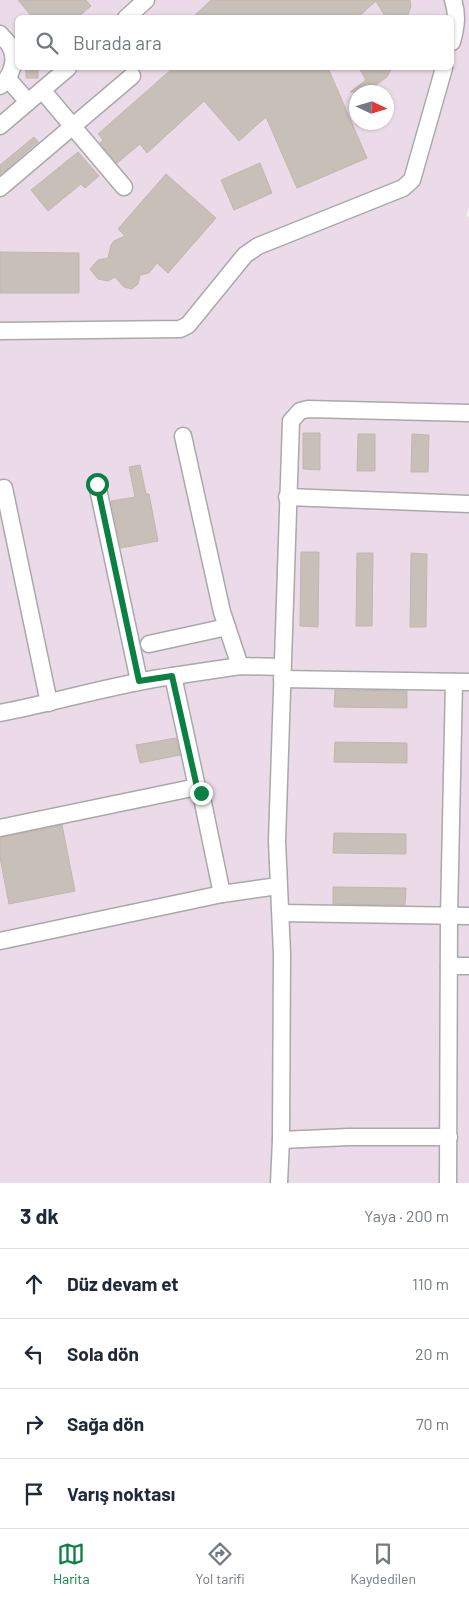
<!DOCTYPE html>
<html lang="tr">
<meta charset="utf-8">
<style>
body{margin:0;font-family:Barlow,sans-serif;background:#f6f6f7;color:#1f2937}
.compass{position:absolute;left:349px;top:85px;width:45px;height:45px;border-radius:50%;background:#fff;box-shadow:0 1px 4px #0004;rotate:94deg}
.stop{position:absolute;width:15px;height:15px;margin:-11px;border:4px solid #0b8043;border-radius:50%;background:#fff}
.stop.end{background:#0b8043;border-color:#fff;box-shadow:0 1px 5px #0008}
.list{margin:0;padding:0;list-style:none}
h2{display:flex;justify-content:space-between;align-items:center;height:65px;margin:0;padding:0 20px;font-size:21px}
h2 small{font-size:16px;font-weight:400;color:#747a83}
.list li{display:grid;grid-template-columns:32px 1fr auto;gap:15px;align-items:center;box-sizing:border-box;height:70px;padding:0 20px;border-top:1px solid #e0e1e3}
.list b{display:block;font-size:19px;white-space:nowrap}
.list em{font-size:16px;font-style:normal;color:#747a83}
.icon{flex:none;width:28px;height:28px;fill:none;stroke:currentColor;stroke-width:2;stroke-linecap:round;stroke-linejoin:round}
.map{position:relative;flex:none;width:469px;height:1183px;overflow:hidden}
.search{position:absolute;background:#fff;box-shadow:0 1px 4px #0004;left:15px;right:15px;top:15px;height:55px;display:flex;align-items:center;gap:12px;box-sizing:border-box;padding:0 18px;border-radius:8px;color:#747a83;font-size:19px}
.sheet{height:345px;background:#fff}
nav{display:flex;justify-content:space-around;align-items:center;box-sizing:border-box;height:70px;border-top:1px solid #e0e1e3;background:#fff;font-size:14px;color:#747a83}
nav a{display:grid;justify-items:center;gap:2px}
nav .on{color:#0b8043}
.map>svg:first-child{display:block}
</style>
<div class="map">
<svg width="469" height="1183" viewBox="0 0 469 1183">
<rect width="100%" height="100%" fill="#f2efe9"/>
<path fill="#ebdbe8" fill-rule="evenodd" d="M0,0h469v207l-3,8 3,3v965h-469zM18,18h434v50h-434zM356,92h30v30h-30z"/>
<g fill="#c7bfb8" stroke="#c4b6ab">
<path d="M18,0h68l5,6 -14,12h-44z"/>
<path d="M211,0h199l1,6 -4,12h-21l-10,-17 -19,17h-165z"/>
<rect x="26" y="68" width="12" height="10"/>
<path d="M173,68h155l39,90 -70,30 -31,-71 -27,24 -35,-40 -57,52 -7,-9 -23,19 -17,-20 3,-3 -5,-6z"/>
<path d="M359,68h33l-5,9 -11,8 5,7h-31l16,-12z"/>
<path d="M34,137l4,5 -38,33v-10z"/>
<path d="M78,152l21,24 -14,12 -4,-4 -33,27 -17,-21z"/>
<path d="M260,163l12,30 -38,17 -13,-30z"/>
<path d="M166,174l50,44 -48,55 -11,-10 -8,10 -9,2 -2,9 -6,5 -8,-2 -9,-10 -7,4 -10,-2 -8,-10 8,-9 10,-2 3,-13 3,-4 11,-5 -7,-7z"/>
<path d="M0,252l79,1v40h-79z"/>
<path d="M303,433h17v37l-17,-1z"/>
<path d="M358,434h17v37h-18z"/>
<path d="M412,434l17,1 -1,37h-17z"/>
<path d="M140,465l6,29h3l9,47 -37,7 -10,-47 24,-4 -6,-30z"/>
<path d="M301,552h18l-1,75 -18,-1z"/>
<path d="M357,553h16l-1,73h-16z"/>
<path d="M411,553l16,1 -1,73h-16z"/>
<path d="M335,690l72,1v17l-73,-1z"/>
<path d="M176,738l4,17 -40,8 -4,-18z"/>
<path d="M335,742l72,1v20l-73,-1z"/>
<path d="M62,825l13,66 -66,13 -9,-46v-20z"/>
<path d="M334,833l72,1v20l-73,-1z"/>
<path d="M333,887l73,1 -1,17 -72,-1z"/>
</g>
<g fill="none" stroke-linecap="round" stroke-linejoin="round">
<g stroke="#a9a9a9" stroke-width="19">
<g id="minor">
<path d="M126,18l20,-18"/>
<path d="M0,34c3,4 8,8 10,12 8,14 1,31 -10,40"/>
<path d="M452,42c4,-15 6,-27 1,-42"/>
<path d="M8,79l20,23"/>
<path d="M42,90l82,97"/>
<path d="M0,126l68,-58"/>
<path d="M0,188l132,-112"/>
<path d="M0,331l180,-2 8,-4 57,-70 13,-9 145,-58 9,-8 32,-112"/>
<path d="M183,436l39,176 18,54"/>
<path d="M97,484l42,197"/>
<path d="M4,488l45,215"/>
<path d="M287,497l182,7"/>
<path d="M149,644l78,-17"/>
<path d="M173,676l67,-10 42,1"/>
<path d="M282,679l187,3"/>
<path d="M0,713c58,-11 114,-29 173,-37l24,111 4,6 21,101"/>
<path d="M0,828l197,-41"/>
<path d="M281,913l188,3"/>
<path d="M0,941l222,-47 56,-8"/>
<path d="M449,966h20"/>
<path d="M281,1140l68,-3h100"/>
<path d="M279,1183l2,-43 1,-186 -5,-113 14,-420 9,-10 8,-2 161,4"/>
<path d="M448,1183l1,-267 5,-234"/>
</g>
</g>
<use href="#minor" stroke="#fff" stroke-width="16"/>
</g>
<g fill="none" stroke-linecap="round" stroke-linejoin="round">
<path stroke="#0b8043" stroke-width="6" d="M97,484l42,197 33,-5 25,111 4,6"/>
</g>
</svg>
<svg class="compass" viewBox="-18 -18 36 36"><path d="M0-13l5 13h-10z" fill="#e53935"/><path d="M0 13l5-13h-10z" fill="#747a83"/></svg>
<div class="stop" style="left:97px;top:484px"></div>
<div class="stop end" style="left:201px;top:793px"></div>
<div class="search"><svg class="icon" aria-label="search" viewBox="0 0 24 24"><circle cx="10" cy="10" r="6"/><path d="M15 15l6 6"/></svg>Burada ara</div>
</div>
<section class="sheet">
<h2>3 dk<small>Yaya · 200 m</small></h2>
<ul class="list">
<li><svg class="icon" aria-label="ahead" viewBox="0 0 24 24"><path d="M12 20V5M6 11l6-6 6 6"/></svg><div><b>Düz devam et</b></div><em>110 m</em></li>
<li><svg class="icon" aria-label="left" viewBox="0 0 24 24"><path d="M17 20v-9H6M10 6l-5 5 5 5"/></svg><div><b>Sola dön</b></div><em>20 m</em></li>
<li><svg class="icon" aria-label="right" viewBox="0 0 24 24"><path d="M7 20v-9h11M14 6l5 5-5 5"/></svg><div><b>Sağa dön</b></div><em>70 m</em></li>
<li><svg class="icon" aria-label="arrive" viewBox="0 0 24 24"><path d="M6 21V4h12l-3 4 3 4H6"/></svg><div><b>Varış noktası</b></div></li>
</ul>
</section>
<nav>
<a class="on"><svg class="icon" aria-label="map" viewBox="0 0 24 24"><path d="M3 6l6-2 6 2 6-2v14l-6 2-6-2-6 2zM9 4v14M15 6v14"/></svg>Harita</a>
<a><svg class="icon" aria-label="directions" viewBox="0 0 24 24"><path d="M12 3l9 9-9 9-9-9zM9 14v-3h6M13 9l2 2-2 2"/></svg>Yol tarifi</a>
<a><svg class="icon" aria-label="saved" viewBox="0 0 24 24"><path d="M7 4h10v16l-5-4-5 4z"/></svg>Kaydedilen</a>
</nav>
